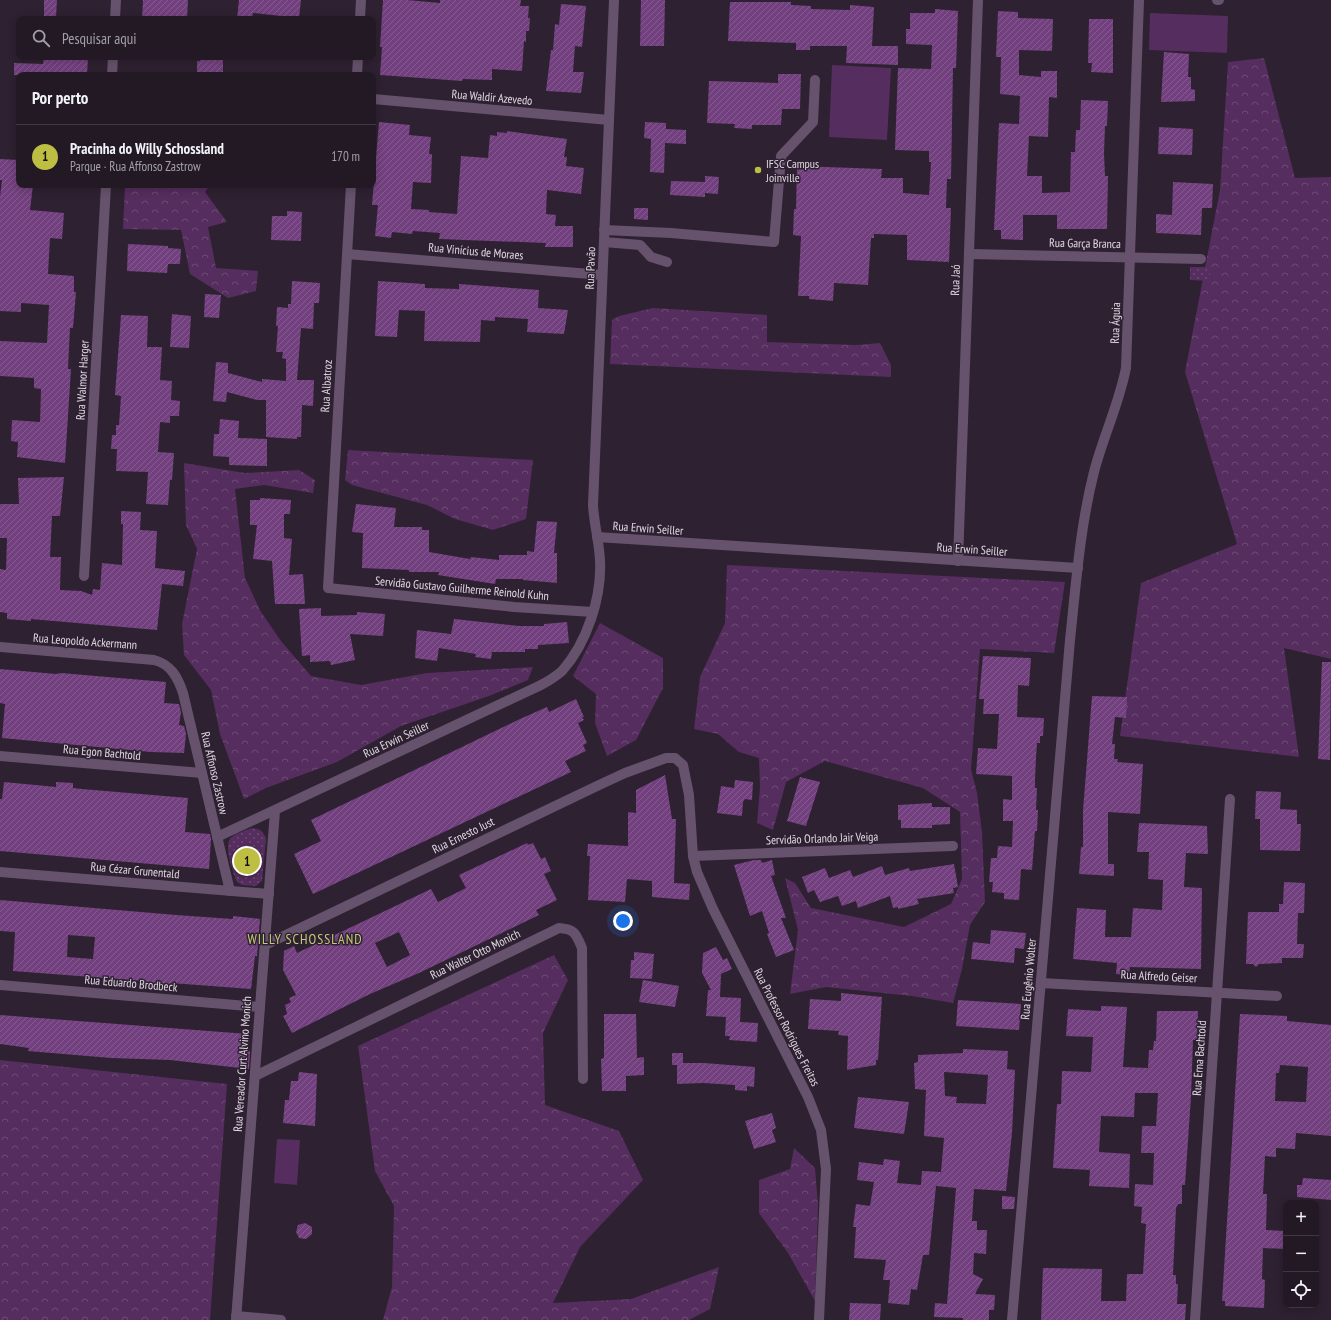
<!DOCTYPE html>
<html lang="pt">
<meta charset="utf-8">
<style>
body{margin:0;font-family:"PT Sans Narrow",sans-serif;background:#2e2632;color:#f1f3f6}
.controls{position:absolute;right:12px;bottom:12px;display:grid;overflow:hidden;border-radius:8px;box-shadow:0 2px 10px #0003}
.controls button{width:36px;height:36px;display:grid;place-items:center;padding:0;border:0;border-bottom:1px solid #3f3842;background:#221925;color:#f1f3f6;font:20px sans-serif}
.you{position:absolute;left:623px;top:921px;width:14px;height:14px;margin:-10px;border:3px solid #fff;border-radius:50%;background:#1a73e8;box-shadow:0 0 0 6px #1a73e833}
.badge{display:grid;place-items:center;width:26px;height:26px;border-radius:50%;background:#bebf42;color:#111;font-size:13px;font-weight:700}
.pin{position:absolute;translate:-50% -50%;border:2px solid #fff;box-shadow:0 1px 4px #0006}
.list{margin:0;padding:0;list-style:none}
h2{display:flex;justify-content:space-between;align-items:center;height:52px;margin:0;padding:0 16px;font-size:17px}
h2 small{font-size:13px;font-weight:400;color:#a2a0a7}
.list li{display:grid;grid-template-columns:26px 1fr auto;gap:12px;align-items:center;box-sizing:border-box;height:64px;padding:0 16px;border-top:1px solid #3f3842}
.list b{display:block;font-size:15px;white-space:nowrap}
.list p{margin:0;font-size:13px;white-space:nowrap;color:#a2a0a7}
.list em{font-size:13px;font-style:normal;color:#a2a0a7}
.icon{flex:none;width:22px;height:22px;fill:none;stroke:currentColor;stroke-width:2;stroke-linecap:round;stroke-linejoin:round}
.map{position:relative;flex:none;width:1331px;height:1320px;overflow:hidden}
.search{position:absolute;background:#221925;box-shadow:0 2px 10px #0003;left:16px;top:16px;width:360px;height:44px;display:flex;align-items:center;gap:10px;box-sizing:border-box;padding:0 14px;border-radius:8px;color:#a2a0a7;font-size:15px}
.panel{position:absolute;background:#221925;box-shadow:0 2px 10px #0003;left:16px;top:72px;width:360px;height:116px;border-radius:8px}
.map>svg:first-child{display:block}
</style>
<div class="map">
<svg width="1331" height="1320" viewBox="0 0 1331 1320">
<defs>
<pattern id="forest-crowns" width="20" height="18" patternUnits="userSpaceOnUse"><rect width="20" height="18" fill="#552d5e"/><path d="M2 6a3 3 0 1 1 6 0M12 15a3 3 0 1 1 6 0" fill="none" stroke="#6d4b75"/></pattern>
<pattern id="park-dots" width="8" height="8" patternUnits="userSpaceOnUse"><rect width="8" height="8" fill="#552d5e"/><path d="M2 2h.1M6 6h.1" fill="none" stroke="#6d4b75" stroke-width="1.8" stroke-linecap="round"/></pattern>
<pattern id="building-hatch" width="6" height="6" patternUnits="userSpaceOnUse"><rect width="6" height="6" fill="#72407e"/><path d="M-1 1l2-2M0 6l6-6M5 7l2-2" fill="none" stroke="#865b90"/></pattern>
</defs>
<rect width="100%" height="100%" fill="#2e2131"/>
<g fill="#552d5e">
<path d="M1150,13l78,3 -1,37 -78,-3z"/>
<path d="M832,65l59,3 -4,72 -58,-3z"/>
<path d="M277,1139l23,1 -3,45 -23,-2z"/>
</g>
<g fill="url(#forest-crowns)">
<path d="M1264,58l31,120 36,-1v482l-47,-11 15,109 -179,-21 21,-153 96,-39 -52,-172 35,-182 8,-128z"/>
<path d="M125,185h85l-5,7 22,30 -19,5 8,41 42,3 -2,20 -28,7 -38,-24 -9,-44 -58,-1z"/>
<path d="M653,308l114,7v27l90,3 23,-2 11,22v12l-281,-13 2,-44 7,-4z"/>
<path d="M348,450l185,10 -7,59 -33,11 -38,-11 -28,-14 -75,-20 -7,-5z"/>
<path d="M184,463l61,10 54,-3 16,10 -2,13 -49,-8 -29,4 10,89 16,34 20,29 30,35 50,9 66,-12 106,-6 -5,13 -39,16 -88,30 -64,36 -71,26 -22,11 -24,-65 -9,-44 -27,-35 -2,-31 15,-75 -11,-24z"/>
<path d="M727,565l338,17 -11,71 -74,-4 -9,120 6,24 5,39 3,70 -15,23 -8,44 -9,34 -41,-7 -86,-9 -36,7 8,-64 -13,-52 10,5 16,25 93,19 47,-23 11,-25 -2,-67 -37,-24 -98,-27 -39,21 -13,48 -16,-7 3,-36 -1,-29 -20,-6 -21,-18 -24,-5 6,-52 25,-54z"/>
<path d="M600,623l63,35v30l-27,52 -29,16 -12,-33 1,-29 -23,-18z"/>
<path d="M554,955l14,25 -25,53 2,72 74,26 24,49 -63,67 -27,56 78,-4 88,-32 -9,42 -21,11h-306l9,-33 2,-81 -19,-35 -17,-125z"/>
<path d="M0,1060l227,24 -17,236h-210z"/>
<path d="M794,1148l21,20 3,37 -3,96 -27,-48 -29,-40v-33l31,-11z"/>
</g>
<g fill="url(#park-dots)">
<path d="M1190,267h20v14l-20,-1z"/>
<path d="M252,828c8,1 11,3 14,10l-4,43 -6,5 -14,-1 -5,-3c-4,-8 -13,-36 -7,-43 4,-6 15,-8 22,-11z"/>
</g>
<g fill="url(#building-hatch)" fill-rule="evenodd">
<path d="M44,0h13l-1,17h-12z"/>
<path d="M143,0h45l-1,19h-45z"/>
<path d="M239,0h62l-2,18 -46,-5 -1,6h-15z"/>
<path d="M383,0h24l33,3v-3h81l-1,6h9l-1,12h2l-1,13h-3v11l-2,-1 -2,30 -30,-2v11l-29,-1 -1,2 -82,-6 2,-28h-2z"/>
<path d="M641,0h24l-1,46h-24z"/>
<path d="M730,2h61v3l20,1v3l39,1v-5l24,2 -2,39h26v19l-52,-2 1,-17h-37v4h-14v-7l-68,-2z"/>
<path d="M561,4l25,2 -4,41 -7,-1 -2,26h11l-3,21 -35,-2 5,-41h2l2,-26 4,1z"/>
<path d="M935,9l23,2 -2,57h-3l-2,111h-4l-1,29h5l-2,54 -42,-2v-25l-33,-1v4h-3l-3,47 -34,-2 -1,18 -24,-2v-3h-11l3,-60 -8,-1 1,-26h2l1,-43 85,3 -1,9h22v15l26,2 2,-33h-2v-11l-34,-1 3,-82 33,1 1,-24 -26,-1v-15h4v-16h25z"/>
<path d="M998,11l20,1v6l35,1 -1,32 -33,-1v25l22,2v-6h16v27l-8,-1 -1,40 -19,-1 -2,40h15v17l28,-1 1,-40h4l1,-22h4l1,-30 27,1 -1,25h-2l-1,27 1,23h3l-1,53h-50v-14h-34v25l-22,-1v-9h-7l5,-107 20,1 1,-28 -20,-2 1,-37h-5z"/>
<path d="M1089,19h24v54l-22,-1 1,-9h-4z"/>
<path d="M1164,52l25,2 -1,23h3v12l4,1v11l-34,1z"/>
<path d="M44,57h44l-1,18h-73v-12l29,1z"/>
<path d="M200,57h23v18h-26v-14h3z"/>
<path d="M778,74h23l-1,35h-18l-1,16h-29v4l-18,-1 1,-4 -28,-1 2,-42 69,2z"/>
<path d="M379,122l31,3 -1,10 22,2 -2,17h3l-1,29 -18,-1 -2,27 18,1v2l28,2 4,-58 27,2 2,-23 7,1v-4l10,1v-2l60,8 -3,18h3l-1,9 18,2 -3,26 -34,-4 -1,24 10,1 -1,11h18v21h-28l1,-4 -107,-4 1,-6 -27,-2 -1,3 -20,-2 -1,6 -16,-2 3,-31h-6z"/>
<path d="M645,122l21,1v6l20,1v14l-21,-1 -1,30 -14,-1 1,-33 -7,-1z"/>
<path d="M1159,127l34,2 -1,26 -34,-1z"/>
<path d="M0,159l19,1v25h14l-3,25 34,3 -2,26 -12,-1 -2,36 26,2v16h2l-3,36h-3l-2,41h3l-6,94 -48,-6 1,-15 -7,-1 1,-21 28,2 1,-33 -7,-1v-10l-34,-2v-35l47,2 2,-38 -28,-2v9l-21,-1v-114l2,-17h-2z"/>
<path d="M705,176l14,1 -1,17 -13,-1v4l-35,-2 1,-14 34,1z"/>
<path d="M1173,182l40,2 -1,24h-10l-1,27 -45,-2v-19l16,1z"/>
<path d="M634,208h14v12l-14,-1z"/>
<path d="M287,211l15,1 -1,29 -30,-1 1,-24h15z"/>
<path d="M128,244l40,2v2l13,1 -1,15h-12l-1,9 -40,-2z"/>
<path d="M292,281l28,2 -1,20h-5l-1,26 -12,-1 -4,52h17l-1,26 -11,-1 -1,32h-4v2l-31,-2v-37h-9l-30,-8 -1,10 -13,-1 3,-39 12,1v10l34,9v-3l24,2v-22l-4,-1 1,-6h-7l2,-26h-2l1,-19 11,1v-4h3z"/>
<path d="M378,281l47,3v4l34,1v-5l80,6 -1,18 30,2 -4,24 -37,-2 1,-13 -33,-2v4l-14,-1 -1,22 -56,-1 1,-30 -26,-1 -2,27 -22,-1z"/>
<path d="M205,294l16,1 -2,23 -15,-1z"/>
<path d="M172,314l19,2 -2,32 -19,-1z"/>
<path d="M121,315l27,1 -1,31h15l-2,33 12,1 -1,19 9,1 -1,15h-9v7l-10,-1 -2,30 16,1 -2,27h-2l-2,25 -22,-1 2,-32 -32,-1 1,-22h-6l1,-14h4v-10h3l2,-29 -6,-1z"/>
<path d="M220,419l19,2 -1,17 29,1v27l-38,-1v-8l-16,-1 1,-22h5z"/>
<path d="M64,477l-4,39h-8l-2,41h11l-1,33 21,1 11,4 1,-6 7,1 2,-27 20,2 1,-41h-2v-13l20,1 -1,18 17,1 -2,37 30,3 -2,15 -21,-2 -5,46 -126,-11v2l-24,-2v-6l-7,-1v-43l6,1 1,-32h-7v-34h19l-1,-26z"/>
<path d="M260,498l31,2 -1,14h-6v24l8,1 -3,36 14,-1 2,30h-30l-3,-43 -19,-2 4,-34h-7v-25h10z"/>
<path d="M356,504l40,4 -2,19h28v3h7v22l41,7 1,-2 28,3v-5h28v-4l7,1 3,-31 20,1 -3,31h3v30l-34,-3v-1h-27l-1,5 -57,-9 1,-3h-30v-2l-47,-2 1,-35 -11,-1z"/>
<path d="M321,608v8l36,-1v-3l28,2 -2,22 -33,-2 5,26 -24,5 -1,-4 -20,1v-7l-8,1 -3,-47z"/>
<path d="M454,619l65,7h25v-2l23,-2 2,21 -31,2v4h-13v3h-33l-1,7 -16,-2 1,-3 -37,-6 -2,13 -22,-3 2,-28 34,4z"/>
<path d="M983,656l48,2 -2,28 -11,-1 -1,32 27,1 -1,18h-3v7h-3l-1,15 -1,22v8h2l-1,22h2l-1,21h-2l-3,39 -11,-1 -2,31 -15,-1v-6l-12,-1 1,-10h-4l2,-24h6l1,-12 14,1 1,-26h-10v-22l9,1v-24l-36,-2 2,-26 19,1 2,-35h-16l1,-15h-5z"/>
<path d="M1322,662h9l-1,98 -12,-1z"/>
<path d="M0,669l56,5 5,-1 105,9 -2,21 15,1 2,8 -2,13 5,1 2,8 -2,19 -33,-1 -149,-14 3,-34 -5,-1z"/>
<path d="M1092,696l35,1 -1,21 -11,-1 -3,27h3l-1,15h4l-1,3 26,2 -3,50 -32,-2v52h6v12l-35,-2 2,-27h2v-36z"/>
<path d="M576,699l8,18h-2l2,3 -6,3 9,20 -4,2 3,6 -21,10 6,11 -258,122 -19,-40 27,-13 -10,-21 209,-101 27,-12 2,5z"/>
<path d="M665,775l7,44h4l-2,64 16,1 -1,16 -37,-3v-16l-25,-2 -2,23 -37,-2 2,-44h-3l1,-12 40,2v-34l8,1v-23z"/>
<path d="M800,777l20,5 -14,44 -19,-5z"/>
<path d="M735,780l18,2 -1,18 -7,-1 -2,3 -1,14 -25,-3 4,-27 13,2z"/>
<path d="M4,782l52,5v-5l17,1v5l9,1 106,9 -3,34 25,2 1,5 -2,30 -209,-18v-52h2z"/>
<path d="M1256,791l25,1 -1,17 17,1v14h4l-1,27 -40,-1v-31h-5z"/>
<path d="M932,803v4h18v17l-18,1v3h-31v-8h-3v-15z"/>
<path d="M1139,823l68,3 1,28 -22,-1 -2,34 18,1 -1,81 -71,-2 -1,8 -13,-1 1,-11 -44,-4 4,-51 29,2 -1,27h26l2,-29 29,2 1,-30 -15,-1 1,-27h-12z"/>
<path d="M527,843l1,2 5,-2 8,16 4,-2 6,14 -7,3 13,26 -21,10 3,5 -120,58 -49,21 -78,39 -9,-17 4,-2 -2,-9 6,-3 -2,-4 7,-3 -13,-25 1,-19 10,-5 3,7 134,-64 7,13 28,-14 -7,-13zM399,932l11,23 -23,12 -12,-24z"/>
<path d="M754,860h7l1,3 10,-3 3,15 -4,1 15,42h-5l13,32 -18,7 -9,-23 2,-1 -7,-22 -12,5 -16,-51z"/>
<path d="M954,864l4,23 -5,1 1,5 -37,6 2,5 -21,5v-2l-5,1 -3,-12 -32,12 -2,-7 -14,5 -4,-10 -18,6 -6,-12 -6,3 -6,-16 23,-9 4,10 21,-8 3,7 29,-11 3,9 24,-7 1,3z"/>
<path d="M1284,882l21,1 -1,30h-6l-1,31h7l-1,14h-21v5l-23,1 -3,3 -3,-3h-7l2,-52h31v-8h4z"/>
<path d="M0,900l176,15 57,4v-3l27,3 -3,37h-2l-4,33 -80,-6v5l-27,-2v-5l-131,-10 2,-39 -15,-1zM68,935l27,2 -2,22 -26,-2z"/>
<path d="M991,930l35,3 -2,16 -9,-1 -1,15 -43,-4 2,-17 17,2z"/>
<path d="M716,947l7,13 4,-2 5,11 -11,5 -1,23 21,1 -1,24 18,1 -1,19 -28,-2 1,-4h-5l1,-19 -20,-1 2,-26h3l-9,-17 1,-20z"/>
<path d="M634,952l20,2 -2,25 -22,-1 1,-18h3z"/>
<path d="M643,980l36,6 -4,21 -36,-5z"/>
<path d="M841,993l41,4 -4,63h-2v5l-29,5 1,-34 -10,-1 1,-4 -31,-2 2,-30 31,2z"/>
<path d="M958,1000l63,4 -2,26 -63,-4z"/>
<path d="M1101,1006l26,1 -4,60 25,1 1,-18h4l1,-9h2l1,-30h41l-1,29h-4l-2,57 -6,88h-3v19h-4l-2,4 -3,67h3v9h2l-1,20h9l-1,16h-144l2,-52 59,1 -1,32h25l1,-27h16l3,-50 -5,-1 1,-16 -8,-1 1,-22 18,1 1,-32h-13l1,-27h14l2,-33h-23l-1,24 -33,-1 -2,36 31,2 -1,34 -40,-2 1,-16 -37,-2 4,-64h4l1,-33 29,1 2,-35 -27,-1 2,-27 33,2z"/>
<path d="M604,1014h32l1,44 7,-1v18l-18,1v15h-24l-1,-32 3,-1z"/>
<path d="M1240,1014l47,2v5l44,4v111l-35,-3 -1,16 -19,-1v9l-11,-1 -2,38h4l-1,36 20,1v18l-23,-1 -1,31 3,1 -1,28 -39,-2v-5h-3zM1280,1065l28,2 -2,35 -31,-1 1,-28h3z"/>
<path d="M0,1015l248,19 -2,17h4l-1,18 -79,-9 -59,-2 -83,-7 1,-3 -29,-4z"/>
<path d="M963,1049l45,2 -1,18 8,1 -3,63 -6,58 -32,-2 -2,32h5v9h10l-1,24 -12,-1 -1,21 10,5 -8,15 20,1 -1,15h-5v10h-26v-2l-29,-1 1,-14 12,1 9,-116 -20,-2 -7,69h-6l-6,35 -6,-1 -2,16 -21,-2 2,-23h-7l3,-20 -32,-2 2,-31h-3l3,-23 14,2 4,-24 -17,-2 2,-18 24,3 1,-6 16,2 -3,22 24,2 1,-14 19,1 3,-34 -20,-2 2,-46 -11,-1 -1,-26 4,-1v-7l45,-2zM944,1072l44,3 -2,29 -30,-1 1,-6 -12,-1z"/>
<path d="M672,1053h11v10h21l51,4 -1,20 -7,-1v5l-12,-1v-5l-32,-2 -26,1v-19h-5z"/>
<path d="M299,1072l18,2 -2,52 -32,-3 2,-23h4l2,-19h7z"/>
<path d="M858,1097l51,5 -5,32 -50,-6z"/>
<path d="M772,1113l4,15 -4,2 4,12 -22,7 -9,-28z"/>
<path d="M1303,1178l28,2v20l-34,-3v-12h5z"/>
<path d="M1002,1196l13,1 -1,12h-12z"/>
<path d="M305,1223l7,4v7l-6,5 -7,-1 -3,-6 2,-7z"/>
<path d="M850,1303l31,1 -1,16h-31z"/>
</g>
<g fill="none" stroke-linecap="round" stroke-linejoin="round">
<g stroke="#67526d" stroke-width="10">
<path d="M1217,0h2"/>
<path d="M115,19l1,-19"/>
<path d="M360,19l1,-19"/>
<path d="M112,75l1,-18"/>
<path d="M357,75l1,-18"/>
<path d="M373,99l236,21"/>
<path d="M351,185l-23,403 186,19 79,5"/>
<path d="M604,230l67,3 103,9 7,-86 32,-34 2,-42"/>
<path d="M604,242l36,3 11,12 16,5"/>
<path d="M347,254l255,21"/>
<path d="M969,254l232,5"/>
<path d="M597,537l481,31"/>
<path d="M958,561l20,-561"/>
<path d="M84,576l22,-391"/>
<path d="M0,647l154,13c17,4 24,18 29,33l47,198"/>
<path d="M0,756l202,17"/>
<path d="M217,837l322,-151c8,-4 16,-9 23,-15 25,-28 40,-74 38,-111 -1,-19 -6,-36 -7,-55l21,-505"/>
<path d="M693,856l260,-10"/>
<path d="M0,872l269,22"/>
<path d="M265,945l332,-159 28,-13 41,-15h9l8,7 6,30 4,61 4,16 16,37 95,188 13,33 5,39 -7,151"/>
<path d="M1041,983l236,13"/>
<path d="M0,985l260,22"/>
<path d="M255,1076l304,-148c16,1 17,6 23,20l1,131"/>
<path d="M236,1316l45,4"/>
<path d="M236,1320l39,-509"/>
<path d="M1012,1320l58,-680c6,-56 10,-113 24,-168 9,-35 25,-68 32,-104l13,-368"/>
<path d="M1195,1320l35,-521"/>
</g>
</g>
<circle fill="#bebf42" stroke="#2e2131" stroke-width="1.5" cx="758" cy="170" r="4"/>
<g text-anchor="middle" dominant-baseline="central" stroke-width="3" stroke-linejoin="round" paint-order="stroke">
<g font-size="12" fill="#e0d7e2" stroke="#2e2131">
<text transform="translate(492 97) rotate(5)">Rua Waldir Azevedo</text>
<text transform="translate(1085 243) rotate(1)">Rua Garça Branca</text>
<text transform="translate(476 251) rotate(5)">Rua Vinícius de Moraes</text>
<text transform="translate(590 268) rotate(-88)">Rua Pavão</text>
<text transform="translate(955 280) rotate(-88)">Rua Jaó</text>
<text transform="translate(1115 323) rotate(-88)">Rua Águia</text>
<text transform="translate(82 380) rotate(-87)">Rua Walmor Harger</text>
<text transform="translate(326 386) rotate(-87)">Rua Albatroz</text>
<text transform="translate(648 528) rotate(4)">Rua Erwin Seiller</text>
<text transform="translate(972 549) rotate(4)">Rua Erwin Seiller</text>
<text transform="translate(462 588) rotate(5)">Servidão Gustavo Guilherme Reinold Kuhn</text>
<text transform="translate(85 641) rotate(4)">Rua Leopoldo Ackermann</text>
<text transform="translate(396 739) rotate(-25)">Rua Erwin Seiller</text>
<text transform="translate(102 752) rotate(5)">Rua Egon Bachtold</text>
<text transform="translate(215 773) rotate(77)">Rua Affonso Zastrow</text>
<text transform="translate(463 835) rotate(-26)">Rua Ernesto Just</text>
<text transform="translate(822 838) rotate(-2)">Servidão Orlando Jair Veiga</text>
<text transform="translate(135 870) rotate(5)">Rua Cézar Grunentald</text>
<text transform="translate(475 954) rotate(-26)">Rua Walter Otto Monich</text>
<text transform="translate(1159 976) rotate(3)">Rua Alfredo Geiser</text>
<text transform="translate(1028 979) rotate(-85)">Rua Eugênio Wolter</text>
<text transform="translate(131 983) rotate(5)">Rua Eduardo Brodbeck</text>
<text transform="translate(787 1027) rotate(63)">Rua Professor Rodrigues Freitas</text>
<text transform="translate(1199 1058) rotate(-86)">Rua Erna Bachtold</text>
<text transform="translate(242 1064) rotate(-86)">Rua Vereador Curt Alvino Monich</text>
</g>
<g font-size="12" fill="#e0d7e2" stroke="#2e2131" text-anchor="start">
<text x="766" y="163">IFSC Campus<tspan x="766" dy="14">Joinville</tspan></text>
</g>
<g font-size="14" letter-spacing="1" fill="#c7c97b" stroke="#2e2131">
<text x="305" y="939">WILLY SCHOSSLAND</text>
</g>
</g>
</svg>
<div class="controls">
<button>+</button>
<button>−</button>
<button><svg class="icon" aria-label="locate" viewBox="0 0 24 24"><circle cx="12" cy="12" r="6"/><path d="M12 2v4M12 18v4M2 12h4M18 12h4"/></svg></button>
</div>
<div class="you"></div>
<div class="pin badge" style="left:247px;top:861px">1</div>
<div class="search"><svg class="icon" aria-label="search" viewBox="0 0 24 24"><circle cx="10" cy="10" r="6"/><path d="M15 15l6 6"/></svg>Pesquisar aqui</div>
<section class="panel">
<h2>Por perto<small></small></h2>
<ul class="list">
<li><span class="badge">1</span><div><b>Pracinha do Willy Schossland</b><p>Parque · Rua Affonso Zastrow</p></div><em>170 m</em></li>
</ul>
</section>
</div>
